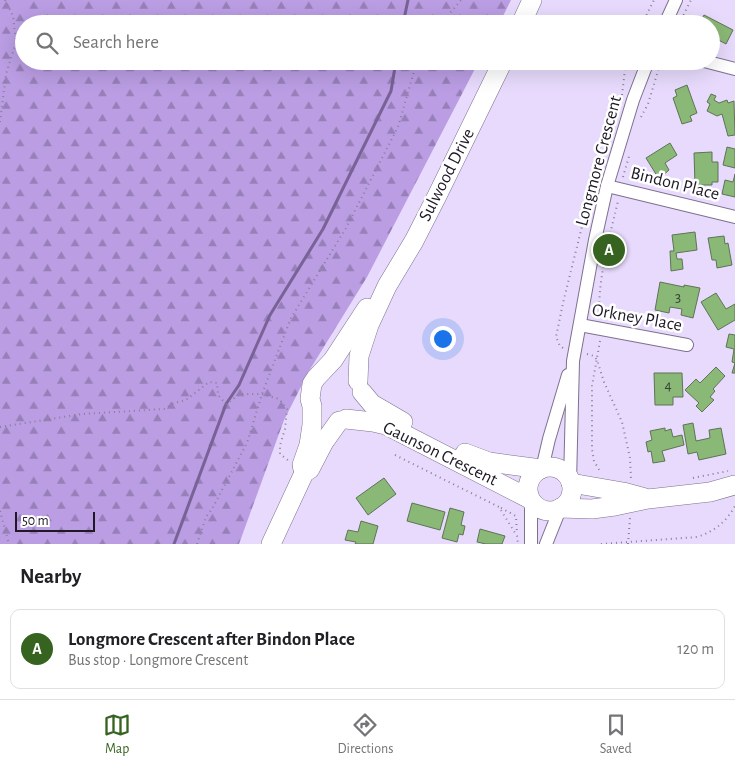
<!DOCTYPE html>
<meta charset="utf-8">
<style>
body{margin:0;font-family:"Alegreya Sans",sans-serif;background:#f2f2f2;color:#202124}
.scale{position:absolute;left:15px;bottom:12px;width:80px;box-sizing:border-box;padding-left:5px;border:2px solid #1e1925;border-top:0;font-size:14px;line-height:18px;white-space:nowrap;color:#1e1925;-webkit-text-stroke:4px #fff;paint-order:stroke}
.you{position:absolute;left:442px;top:338px;width:18px;height:18px;margin:-12px;border:4px solid #fff;border-radius:50%;background:#1a73e8;box-shadow:0 0 0 8px #1a73e833}
.badge{display:grid;place-items:center;width:32px;height:32px;border-radius:50%;background:#376320;color:#fff;font-size:16px;font-weight:700}
.pin{position:absolute;translate:-50% -50%;border:2px solid #fff;box-shadow:0 1px 5px #0006}
.list{margin:0;padding:0;list-style:none}
h2{display:flex;justify-content:space-between;align-items:center;height:65px;margin:0;padding:0 20px;font-size:21px}
h2 small{font-size:16px;font-weight:400;color:#757577}
.list li{display:grid;grid-template-columns:32px 1fr auto;gap:15px;align-items:center;box-sizing:border-box;height:80px;margin:0 10px 10px;padding:0 10px;border:1px solid #e0e0e0;border-radius:10px}
.list b{display:block;font-size:19px;white-space:nowrap}
.list p{margin:0;font-size:16px;white-space:nowrap;color:#757577}
.list em{font-size:16px;font-style:normal;color:#757577}
.icon{flex:none;width:28px;height:28px;fill:none;stroke:currentColor;stroke-width:2;stroke-linecap:round;stroke-linejoin:round}
.map{position:relative;flex:none;width:735px;height:544px;overflow:hidden}
.search{position:absolute;background:#fff;box-shadow:0 5px 20px #0002;left:15px;right:15px;top:15px;height:55px;display:flex;align-items:center;gap:12px;box-sizing:border-box;padding:0 18px;border-radius:28px;color:#757577;font-size:19px}
.sheet{height:155px;background:#fff}
nav{display:flex;justify-content:space-around;align-items:center;box-sizing:border-box;height:70px;border-top:1px solid #e0e0e0;background:#fff;font-size:14px;color:#757577}
nav a{display:grid;justify-items:center;gap:2px}
nav .on{color:#376320}
.map>svg:first-child{display:block}
</style>
<div class="map">
<svg width="735" height="544" viewBox="0 0 735 544">
<defs>
<pattern id="forest-firs" width="22" height="20" patternUnits="userSpaceOnUse" patternTransform="scale(1.25)"><rect width="22" height="20" fill="#ba9de3"/><path d="M5 1l3.5 6h-7zM16 11l3.5 6h-7z" fill="#977fb8"/></pattern>
</defs>
<rect width="100%" height="100%" fill="#e7dafc"/>
<path fill="url(#forest-firs)" d="M0,0h511l-12,24h-475v37h455l-112,216 -58,94 -25,49 -45,124h-239z"/>
<g fill="none" stroke-linecap="round" stroke-linejoin="round">
<g stroke="#786296" stroke-width="3">
<path d="M403,24l5,-24"/>
<path d="M174,544l52,-140 13,-19 31,-70 53,-86 68,-138 5,-30"/>
</g>
</g>
<g fill="#8ab876" stroke="#5f7357">
<path d="M704,15l29,15 -7,14 -15,-8v-12h-12z"/>
<path d="M687,85l10,28 -7,3 2,5 -10,3 -9,-26 4,-2 -2,-6z"/>
<path d="M711,94l5,2 -2,4 5,3 8,-3 1,3 6,-2 1,34 -7,1 -6,-22 -5,2 -10,-5 3,-7 -3,-2z"/>
<path d="M670,143l7,12 -12,8 4,7 -10,9 -13,-21z"/>
<path d="M727,147l8,2v19l-12,-3z"/>
<path d="M712,152v10h6v20h-6v3h-17l-1,-32z"/>
<path d="M735,174v23l-13,-3 3,-14 8,2z"/>
<path d="M695,232l2,18 -21,3 1,6h5l1,10 -12,2 -1,-20h4l-2,-16z"/>
<path d="M724,236l1,8 3,-1 4,22 -15,3 -1,-8h-4l-4,-22z"/>
<path d="M660,282l24,5v-2l16,3 -7,30 -12,-3 1,-6 -12,-2 -1,6 -14,-3z"/>
<path d="M716,293l10,16 9,-5v16l-17,10 -17,-28z"/>
<path d="M729,334l6,1v38h-3l3,-10 -3,-1 2,-13 -8,-2z"/>
<path d="M716,367l9,9 -12,13 2,2 -5,6 4,3 -12,12 -6,-6 3,-3 -14,-13 11,-11 4,4z"/>
<path d="M654,373h28l1,24h-10v8h-18z"/>
<path d="M693,423l3,18 14,-3 -1,-8 12,-2 5,26 -27,6 -2,-8 -9,2 -5,-29z"/>
<path d="M665,428v3l6,-2 2,8 9,-2 2,10 -22,6 3,10 -12,2 -2,-12 -3,1 -2,-10 6,-2 -2,-9z"/>
<path d="M384,478l12,16 -28,21 -12,-17z"/>
<path d="M412,503l33,9 -5,18 -33,-9z"/>
<path d="M450,508l14,4 -3,13 4,1 -2,9 -4,-1 -2,8 -15,-4z"/>
<path d="M361,521l17,5 -5,18h-18l1,-2 -11,-2 3,-10 10,2z"/>
<path d="M480,529l25,7 -3,8h-16l-9,-2z"/>
</g>
<g fill="none" stroke-linecap="round" stroke-linejoin="round">
<g stroke="#7d718f" stroke-width="14">
<g id="street">
<path d="M665,24l11,-24"/>
<path d="M704,61l31,8"/>
<path d="M607,186l128,31"/>
<path d="M580,325l107,20"/>
<path d="M542,469l7,-30 19,-64"/>
<path d="M570,482l3,-121 22,-121 12,-54 26,-86 15,-39"/>
<path d="M531,544v-43"/>
<path d="M546,544l14,-35"/>
</g>
</g>
<g stroke="#7d718f" stroke-width="20">
<g id="secondary">
<path d="M521,24l11,-24"/>
<path d="M358,381l1,-25 10,-31 18,-39 27,-45 23,-45 66,-135"/>
<path d="M362,392l10,12 31,18"/>
<path d="M346,419l27,3 13,3 144,74"/>
<path d="M465,453l24,9 52,7"/>
<circle cx="550" cy="489" r="22"/>
<path d="M304,473l-2,-8 7,-20 3,-20v-19l-2,-7 2,-15 4,-6 17,-18 34,-52"/>
<path d="M571,483l52,9 22,6"/>
<path d="M560,508l32,1 23,-3 33,-7 62,-7 25,-7"/>
<path d="M271,544l33,-71 6,-4 14,-27 15,-21"/>
</g>
</g>
<g stroke="#887f96" stroke-width="2" stroke-dasharray="1 4" stroke-linecap="butt">
<path d="M441,24l20,-24"/>
<path d="M642,24l12,-24"/>
<path d="M679,24l12,-24"/>
<path d="M622,95l4,-34"/>
<path d="M641,117l7,-13 13,-43"/>
<path d="M0,122l6,-48 10,-32 -3,-26 -8,-16"/>
<path d="M623,177l7,-24"/>
<path d="M601,317c-7,-24 11,-90 17,-116"/>
<path d="M600,341l-8,45v63l2,12 7,12"/>
<path d="M563,348l-3,-2 -4,-9 7,-34 34,-137 20,-57"/>
<path d="M587,354l7,2 3,4 7,22 18,40 8,36 1,21"/>
<path d="M0,427l82,-13 82,-5 10,-6 12,-3 23,-18 8,1 1,12 8,9 14,-10h22l17,5 8,10 -2,20 -5,16v9l9,7"/>
<path d="M395,455l104,52 18,29 1,8"/>
<path d="M693,478l35,-7"/>
<path d="M501,508l15,8 1,18"/>
<path d="M0,511l9,33"/>
<path d="M197,544l9,-27 6,-8 35,-66 15,-49 29,-76 55,-90 52,-101 19,-66"/>
<path d="M601,544l96,-7c18,-6 28,-14 38,-31"/>
<path d="M628,544l2,-26"/>
</g>
<use href="#street" stroke="#fff" stroke-width="12"/>
<use href="#secondary" stroke="#fff" stroke-width="19"/>
</g>
<g text-anchor="middle" dominant-baseline="central" stroke-width="5" stroke-linejoin="round" paint-order="stroke">
<g font-size="15" fill="#394139">
<text x="678" y="297">3</text>
<text x="668" y="385">4</text>
</g>
<g font-size="18" fill="#1e1925" stroke="#fff">
<text transform="translate(599 161) rotate(-75)">Longmore Crescent</text>
<text transform="translate(447 175) rotate(-63)">Sulwood Drive</text>
<text transform="translate(675 184) rotate(14)">Bindon Place</text>
<text transform="translate(637 318) rotate(10)">Orkney Place</text>
<text transform="translate(440 454) rotate(26)">Gaunson Crescent</text>
</g>
</g>
</svg>
<div class="scale">50 m</div>
<div class="you"></div>
<div class="pin badge" style="left:609px;top:250px">A</div>
<div class="search"><svg class="icon" aria-label="search" viewBox="0 0 24 24"><circle cx="10" cy="10" r="6"/><path d="M15 15l6 6"/></svg>Search here</div>
</div>
<section class="sheet">
<h2>Nearby<small></small></h2>
<ul class="list">
<li><span class="badge">A</span><div><b>Longmore Crescent after Bindon Place</b><p>Bus stop · Longmore Crescent</p></div><em>120 m</em></li>
</ul>
</section>
<nav>
<a class="on"><svg class="icon" aria-label="map" viewBox="0 0 24 24"><path d="M3 6l6-2 6 2 6-2v14l-6 2-6-2-6 2zM9 4v14M15 6v14"/></svg>Map</a>
<a><svg class="icon" aria-label="directions" viewBox="0 0 24 24"><path d="M12 3l9 9-9 9-9-9zM9 14v-3h6M13 9l2 2-2 2"/></svg>Directions</a>
<a><svg class="icon" aria-label="saved" viewBox="0 0 24 24"><path d="M7 4h10v16l-5-4-5 4z"/></svg>Saved</a>
</nav>
